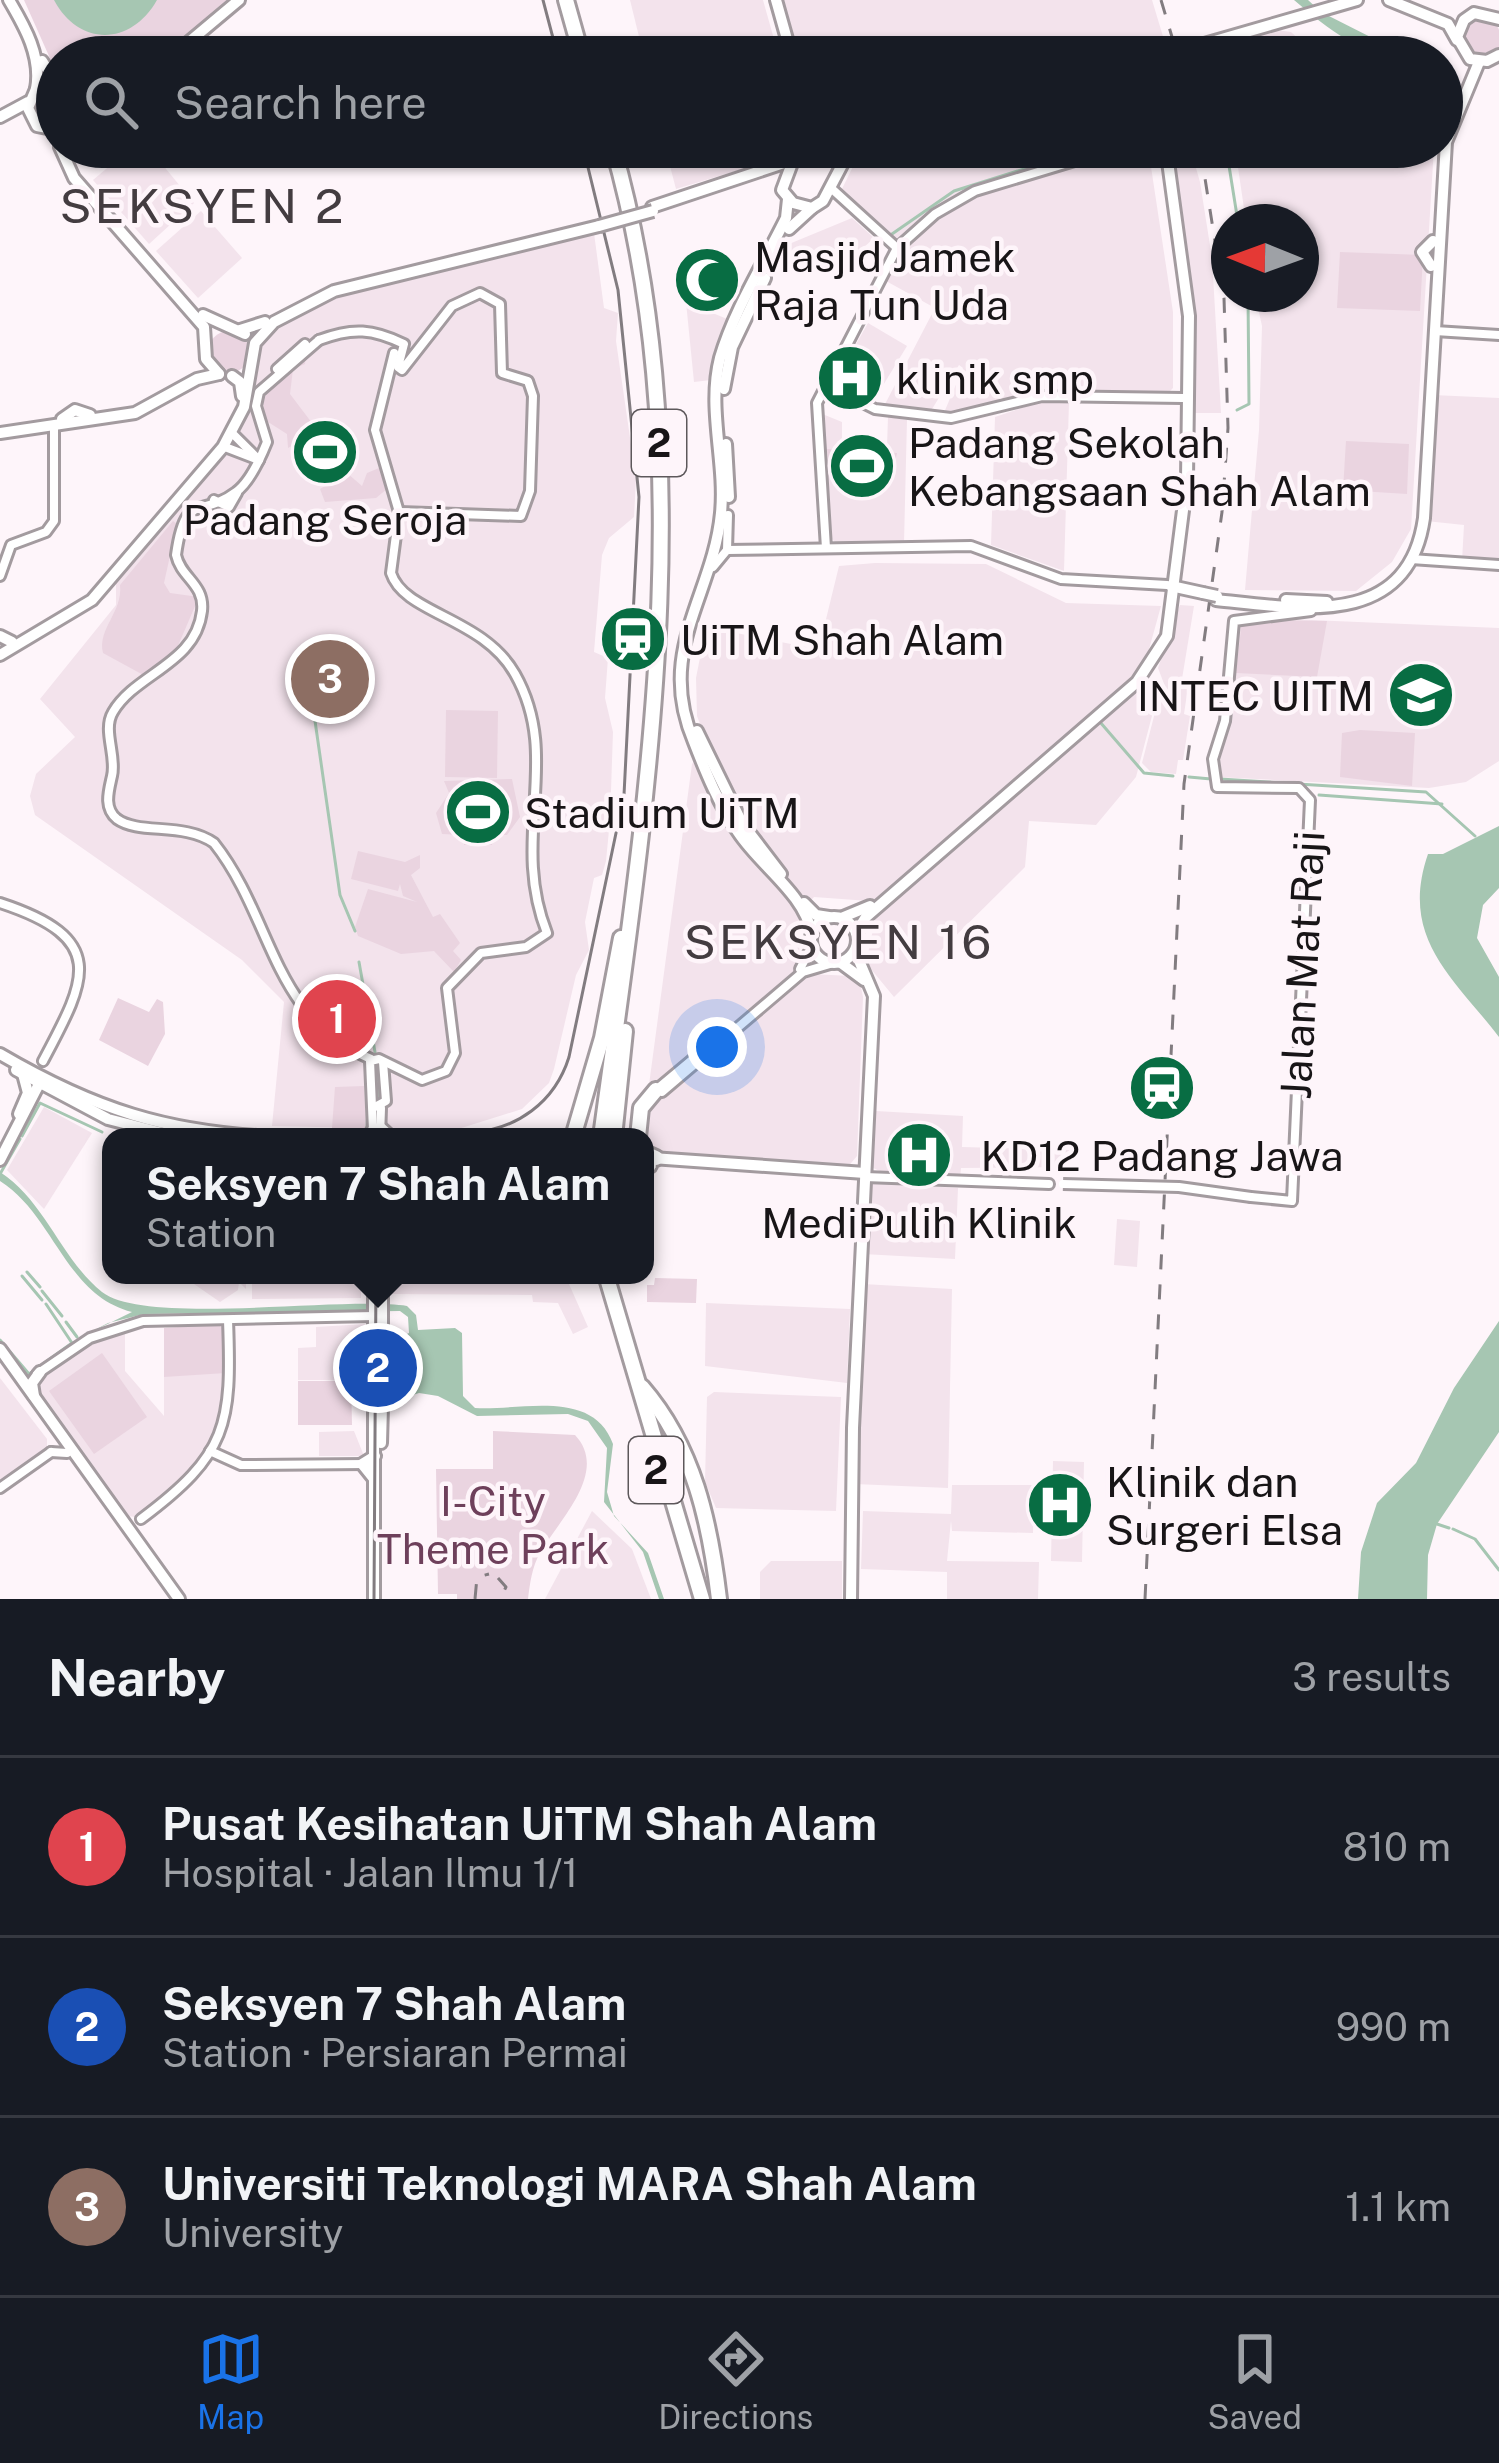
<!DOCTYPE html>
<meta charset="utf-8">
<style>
body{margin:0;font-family:"Public Sans",sans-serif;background:#20242c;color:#f1f3f6}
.compass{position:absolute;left:1211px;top:204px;width:108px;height:108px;border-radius:50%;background:#171b24;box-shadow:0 3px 9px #0004;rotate:271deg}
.you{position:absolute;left:717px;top:1047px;width:42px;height:42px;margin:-30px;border:9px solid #fff;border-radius:50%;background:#1a73e8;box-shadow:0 0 0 18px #1a73e833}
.badge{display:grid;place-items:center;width:78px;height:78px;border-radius:50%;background:#1a73e8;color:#fff;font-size:39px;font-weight:700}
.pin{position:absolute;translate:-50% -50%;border:6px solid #fff;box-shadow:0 3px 12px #0006}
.popup{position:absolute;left:102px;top:1128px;width:552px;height:156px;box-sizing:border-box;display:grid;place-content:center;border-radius:24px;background:#171b24;filter:drop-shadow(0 3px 9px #0005);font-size:39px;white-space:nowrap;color:#9ea1a6}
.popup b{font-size:45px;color:#f1f3f6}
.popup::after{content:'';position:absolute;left:50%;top:100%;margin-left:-24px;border:24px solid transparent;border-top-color:#171b24}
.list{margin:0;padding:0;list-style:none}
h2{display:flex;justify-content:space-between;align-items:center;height:156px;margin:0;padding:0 48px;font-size:51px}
h2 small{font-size:39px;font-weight:400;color:#9ea1a6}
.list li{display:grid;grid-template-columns:78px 1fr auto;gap:36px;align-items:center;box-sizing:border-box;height:180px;padding:0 48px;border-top:3px solid #363941}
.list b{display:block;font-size:45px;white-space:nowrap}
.list p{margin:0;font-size:39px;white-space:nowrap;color:#9ea1a6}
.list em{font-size:39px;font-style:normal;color:#9ea1a6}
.icon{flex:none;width:66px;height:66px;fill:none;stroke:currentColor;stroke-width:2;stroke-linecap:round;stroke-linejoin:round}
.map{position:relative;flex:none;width:1499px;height:1599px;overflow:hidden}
.search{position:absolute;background:#171b24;box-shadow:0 3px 9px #0004;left:36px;right:36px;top:36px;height:132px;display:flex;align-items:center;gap:30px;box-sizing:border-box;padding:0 42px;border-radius:66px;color:#9ea1a6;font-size:45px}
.sheet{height:696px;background:#171b24}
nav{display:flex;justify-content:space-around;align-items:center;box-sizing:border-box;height:168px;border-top:3px solid #363941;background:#171b24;font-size:33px;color:#9ea1a6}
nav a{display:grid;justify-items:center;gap:6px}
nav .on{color:#1a73e8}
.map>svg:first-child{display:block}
</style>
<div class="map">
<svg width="1499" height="1599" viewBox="0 0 1499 1599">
<rect width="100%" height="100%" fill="#fef5fa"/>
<g fill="#f3e3ec">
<path d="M630,0h133l16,57h-135z"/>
<path d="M783,0h369l13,43 -44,14h-321z"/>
<path d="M1277,30l14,2 26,24 -123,1z"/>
<path d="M132,147h16l46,56 -45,41 -56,-64z"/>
<path d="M665,147h117l-6,12 -100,30z"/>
<path d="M879,147h269l25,165v76l-5,5 -126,-1 -99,23 20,-47 -4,-3 -30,49 -46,-6 52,-100 -49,-27 16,-30 -58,-53 -2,-9 18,-37z"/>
<path d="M1168,147h22l10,35 12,76 9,155h-29l2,-80z"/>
<path d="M1235,147h199l-23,382 -19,33 -36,29 -111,-1 14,-160 3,-104 -7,-32h46v-72h-55z"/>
<path d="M201,211l41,47 -44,40 -42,-47z"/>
<path d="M852,218l22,20 -23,21 -67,16 -9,-3 14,-28z"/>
<path d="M594,233l10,75 14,5 -2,28 20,138 -2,38 -25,21 -7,17 -8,97 14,6 -3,40 8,34 -3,88 -4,41 -4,14 -8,3 -9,44 4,28 -13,25 -22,94 -5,14 -27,26 -67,21 -183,-4 12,-124 -42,-42 -207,-145 -5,-19 6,-22 39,-37 -35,-38 76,-94v-24l123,-145 21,-93 7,-10 41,-28 33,-11z"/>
<path d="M686,302l46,19 -21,59 -17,2z"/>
<path d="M868,323l39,23 -36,59 -37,-22z"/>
<path d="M1433,395l66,3v165l-37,-2 2,-36 -38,-4z"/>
<path d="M1040,402h29l-5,169 -73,-26 4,-128z"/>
<path d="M820,413l22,9v21l45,3 1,-29 19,3 -3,123 -67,1 -5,-5z"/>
<path d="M875,563l111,1 80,39 95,3 -18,65 17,14 -24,92 -40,48 -67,-4 -4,46 -131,130 -28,-34 10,-48 -7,-14 -55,-4 -14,16 -1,51 12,10 40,2 9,6 3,15 -6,159 -11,13 -164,-12 -37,-10 -3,-10 50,-373 16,-19 -11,-29 -1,-38 10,-51 100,20 11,9 22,-90z"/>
<path d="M1180,605l14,1 -12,73 6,8 -4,27 6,2 -7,44h-5l-2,14 -25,-2 -9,-9 19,-74h5l-8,-21z"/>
<path d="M1240,617l259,11v133l-33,21 -37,6 -212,-11z"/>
<path d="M44,1107l48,26 -48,76 -37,-39z"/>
<path d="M876,1111l87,5 -1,31 108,3 3,17 -112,1 -1,10 -76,-5 -13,-6z"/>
<path d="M874,1183l84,5 -3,71 -92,-5 4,-66z"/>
<path d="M1117,1219l23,2 -3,46 -23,-2z"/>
<path d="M181,1275h65v14l-7,-7 -1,8 -18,12z"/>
<path d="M252,1275h109v23l-109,1z"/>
<path d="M392,1275h173l23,52 -15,7 -15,-31 -25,-1 -1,-7 -140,-1z"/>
<path d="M863,1284l89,5 -4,199 -93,-4z"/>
<path d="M706,1303l144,6 -3,74 -142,-17z"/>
<path d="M365,1324l5,6 -1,50h-71v-32l18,-1v-20z"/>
<path d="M164,1328h28l34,47 -7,51 -26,42 -57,49 -10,-1 -90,-127 1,-8 59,-42 29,-10v42l39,45z"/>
<path d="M0,1378l47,61v11l-47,33z"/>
<path d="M714,1392l127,5 -5,114 -120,-3 -11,-26 2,-85z"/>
<path d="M354,1431l10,25h-45v-24z"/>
<path d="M1053,1461l31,1 -2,100 -31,-1z"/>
<path d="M952,1485h82l-1,48 -81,-2 -1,-10 -4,40 92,1 -1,37h-91v-27l-86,-3 2,-58 88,3z"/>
<path d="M592,1511l40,38 19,50h-106z"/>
<path d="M771,1561h71v38h-82v-27z"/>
</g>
<g fill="#ead4e0">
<path d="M24,0h209l-69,57h-107v17z"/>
<circle cx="1482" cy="38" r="19"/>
<path d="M1340,252l83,3 -3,56 -83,-3z"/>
<circle cx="229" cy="352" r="21"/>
<path d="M306,354l-1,10 -12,5 -3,25 25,33 -3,6 37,14 -9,26 -40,-15 8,-22 -20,12 -1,-14 -22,-14c-8,-33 18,-46 41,-66z"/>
<path d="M1346,441l63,3 -2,50 -64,-4z"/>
<path d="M827,449l70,4 -6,28 -59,-2z"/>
<path d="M379,468l9,20 -12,10 -51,4 -5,-13 27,-16 15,13 5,-13z"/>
<path d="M173,521l4,3 -13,59 6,10 29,4 -22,51 -30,29 -44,-24c-6,-24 20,-41 17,-68z"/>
<path d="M1242,620l85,1 -10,56 -81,-4z"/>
<path d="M446,710l52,1 -1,67 -52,-1z"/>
<path d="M1360,730l55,3 -3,53 -72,-9 2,-44z"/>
<path d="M512,779l8,38 -13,18h-14l-1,10h-28v-10l-22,-1 -6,-21 13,-20 -5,-12z"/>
<path d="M358,851l47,11 15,-7v13l-9,7 22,42 7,-3 20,29 -7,8 8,9 -7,12 -20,-21 -33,3 -43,-18 -3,-9 13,-38 49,13 -14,-6 -3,-12 -2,7 -47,-12z"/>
<path d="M118,998l31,14 8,-13 6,3 2,32 -17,32 -49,-26z"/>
<path d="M364,1086l2,42h-34l3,-41z"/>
<path d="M655,1278l42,1 -1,24 -49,-1v-17h7z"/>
<path d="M218,1324l6,5 2,44 -62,4v-49z"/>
<path d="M102,1353l45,64 -53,37 -45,-63z"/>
<path d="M298,1381h53l1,44h-54z"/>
<path d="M493,1431l82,4c35,37 -17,86 -35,118 -8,14 -10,30 -12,46h-71v-5h-19l-2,-125h57z"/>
</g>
<g fill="#a6c6b2">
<path d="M54,0h103c-26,46 -78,47 -103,0z"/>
<path d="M1294,0h14l13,12 89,45c-47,0 -81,-27 -116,-57z"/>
<path d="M1499,826v62l-16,17 -6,33 22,39v60c-46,-60 -100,-99 -71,-183h15z"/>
<path d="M0,1172c45,29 61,87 102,120 43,34 240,4 305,14l9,9 2,15 37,-2 7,5 1,63 12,12c45,3 118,-20 138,36l-6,48 7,24 34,37 16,46h-5l-16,-47 -39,-50 3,-54 -19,-27 -20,-7 -91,2 -39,-20 -19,-3 -19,6 -2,-61 11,-5 -1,-16 -8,-6 -256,3 -36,9 -29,15 53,-26c-67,-17 -78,-97 -132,-131z"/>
<path d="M1499,1321v111l-62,92 -9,31 -1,44h-69l3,-47 16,-49 39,-40 38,-75z"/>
</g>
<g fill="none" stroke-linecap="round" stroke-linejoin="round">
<g stroke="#a6c6b2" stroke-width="3">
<path d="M1328,52l18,-16"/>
<path d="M1226,147l12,75"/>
<path d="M892,234l62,-43 140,-44"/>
<path d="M1237,410l12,-6 -1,-110"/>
<path d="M353,652l-19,25 -18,9 -4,14 28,195 15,36"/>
<path d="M1100,722l44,51 29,3"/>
<path d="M1189,777l22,2"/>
<path d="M1220,779l206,13 49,44"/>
<path d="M1319,795l123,9"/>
<path d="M359,962l16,90"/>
<path d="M375,1064l2,16"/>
<path d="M377,1084l2,16"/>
<path d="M367,1128l1,-17"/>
<path d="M22,1136l18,-33 62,29"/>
<path d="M0,1174l20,-35"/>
<path d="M27,1272l13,15"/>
<path d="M22,1276l20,24"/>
<path d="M42,1291l20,25"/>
<path d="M66,1322l11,15"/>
<path d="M0,1340l29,34 43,-31 -26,-39"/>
<path d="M1434,1523l15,5"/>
<path d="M1453,1529l22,10 24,31"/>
</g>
<g stroke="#a39b9f" stroke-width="14">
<g id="minor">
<path d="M831,188l66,60"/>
<path d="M1435,331l64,4"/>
<path d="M319,340l-60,52 -3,14 11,36c-6,15 -17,40 -31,50 -36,27 -51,-2 -60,63 5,23 29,29 26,56 -6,53 -66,62 -89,101 -11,18 4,44 -1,64 -3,14 -9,32 5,43 22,16 67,3 97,24 60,76 57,174 157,216"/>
<path d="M319,340c34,-13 54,-11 85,4l-6,23 4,3 50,-64 28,-13 20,11 2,69 26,8 5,15 -3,95 -9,25 -122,-4"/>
<path d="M277,369l28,-25"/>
<path d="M825,384l50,25 76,9 91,-22 141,2"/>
<path d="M232,433l27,27"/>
<path d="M225,447l34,13"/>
<path d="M214,500l15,7 8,-14"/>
<path d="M826,548l-9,-145 80,-155 38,-34 40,-23 146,-44"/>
<path d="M727,550l244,-4 90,33 106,6"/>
<path d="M1411,559l88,6"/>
<path d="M713,567l14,-17 1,-35"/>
<path d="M0,576l11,-31 35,-13 8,-11v-94"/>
<path d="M0,903c110,36 86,77 43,158"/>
<path d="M800,969l12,-23"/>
<path d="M657,1089l67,-56"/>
<path d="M656,1090l6,2 141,-120 27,-8"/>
<path d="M373,1108l13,-7 -3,-39"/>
<path d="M373,1130l-3,-69 9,-2 43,21 24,-9 9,-18 -8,-65 34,-35 45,-6 21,-14c-38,-96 16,-174 -32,-259 -32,-57 -111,-60 -124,-101l8,-61 -24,-82 19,-77"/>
<path d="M380,1137l1,-29"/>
<path d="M865,1177l184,7"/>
<path d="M1251,1197l41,4 18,-401 -11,-12 -82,-1 -4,-28 12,-38 9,-100 77,-10"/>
<path d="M37,1374l53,-36 53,-17 231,-5"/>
<path d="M210,1451l31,14 125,-1"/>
<path d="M51,1452l16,1"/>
<path d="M0,1488l51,-36"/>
<path d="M141,1519c87,-65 91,-94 87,-199"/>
</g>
</g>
<g stroke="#a39b9f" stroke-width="16">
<g id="major">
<path d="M9,0c16,27 33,57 27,89"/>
<path d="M776,0l16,57"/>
<path d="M1389,0l59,24 9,16"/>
<path d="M1499,19l-25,-6 -10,7 -7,17 13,22 17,2 12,-6"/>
<path d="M1187,49l170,-49"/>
<path d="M171,57l68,-57"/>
<path d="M1146,57l18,-5"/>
<path d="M42,61l14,22"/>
<path d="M57,83l-21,6 -8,19 9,18 20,4"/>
<path d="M0,117l28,-15"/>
<path d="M60,147l14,31 130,149 2,32 13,15"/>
<path d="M798,147l-16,43 11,13 19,5 11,-7 21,-40 -4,-14"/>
<path d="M844,161l19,-14"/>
<path d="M788,199l-2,19c-22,45 -52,92 -66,140 -13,51 6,104 1,155 -8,83 -66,138 -27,229 12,31 25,63 44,90 22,34 66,61 74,102"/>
<path d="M652,207l138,-46"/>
<path d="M789,229l23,-21"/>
<path d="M1431,266l-9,-14 11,-11"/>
<path d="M203,315l42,19"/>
<path d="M240,330l25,-8"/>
<path d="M232,376l8,6 2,14"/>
<path d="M724,389l8,-42 33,-69"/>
<path d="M62,419l13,-9 15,5"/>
<path d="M0,433l135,-20 62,-34 22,-5"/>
<path d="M726,444l3,53"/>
<path d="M1171,586l32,7"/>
<path d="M1216,600c81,8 192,31 208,-82l22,-376 33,-80"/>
<path d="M1286,600l41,2"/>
<path d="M0,636l12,6"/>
<path d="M0,655l92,-55 131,-153 21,-40 11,-64 19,-21 60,-31 265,-65"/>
<path d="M697,731l45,92 39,51"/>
<path d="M804,903l12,12 13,2"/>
<circle cx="834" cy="940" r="23"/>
<path d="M841,918l29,-12"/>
<path d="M856,933l10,-16 271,-235 30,-46 20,-157 2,-163 -23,-169"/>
<path d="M841,963l23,17"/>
<path d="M0,1054c94,55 168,79 277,83"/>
<path d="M16,1070l92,49 70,18"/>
<path d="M19,1114l9,-21 -5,-19"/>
<path d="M380,1127l11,10"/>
<path d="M368,1137l5,-7"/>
<path d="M652,1158l213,15"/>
<path d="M0,1160l39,-76"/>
<path d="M382,1275v63"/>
<path d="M0,1349l179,250"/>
<path d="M34,1396l-2,-13 8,-11"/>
<path d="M381,1443l3,-111"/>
<path d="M374,1479l-12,-15 13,-8"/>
<path d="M374,1599v-324"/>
<path d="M851,1599l2,-171 21,-432 -19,-45"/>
</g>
</g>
<g stroke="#a39b9f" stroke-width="20">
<g id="highway">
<path d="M566,0l16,57"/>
<path d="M573,1137l29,-99 19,-100"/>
<path d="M601,1137c44,-324 103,-670 12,-990"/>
<path d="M614,1137l11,-106"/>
<path d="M638,1137l3,-29 15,-18"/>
<path d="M645,1153l11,5"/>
<path d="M645,1167l4,-2"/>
<path d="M606,1275l96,324"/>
<path d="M642,1387c52,60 68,136 77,212"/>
</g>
</g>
<use href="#minor" stroke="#fff" stroke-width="8"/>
<use href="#major" stroke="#fff" stroke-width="10"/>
<use href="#highway" stroke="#fff" stroke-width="14"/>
<g stroke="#827c80" stroke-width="3">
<path d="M543,0l15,57"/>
<path d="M422,1137c15,-6 31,-3 47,-4 48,-3 86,-31 100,-76l55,-262 15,-298 -21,-207 -35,-143"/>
<path d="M374,1599l2,-324"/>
</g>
<g stroke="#827c80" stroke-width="3" stroke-dasharray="15 15" stroke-linecap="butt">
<path d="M1161,0l17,57"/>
<path d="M498,1578l8,9 -6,12"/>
<path d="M475,1599l2,-22 12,-3"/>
<path d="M1145,1599l39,-815 38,-272 6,-84 -4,-130 -24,-151"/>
</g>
<g stroke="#a39b9f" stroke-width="14" stroke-linecap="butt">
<path id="minor-bridge" d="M1063,1184l116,3 72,10"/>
</g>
<g stroke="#a39b9f" stroke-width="16" stroke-linecap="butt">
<g id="major-bridge">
<path d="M1164,52l22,-7"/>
<path d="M599,226l54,-15"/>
<path d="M1203,593l14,3"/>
</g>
</g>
<use href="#minor-bridge" stroke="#fff" stroke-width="8"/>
<use href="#major-bridge" stroke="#fff" stroke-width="10"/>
</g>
<defs>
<g id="mosque-disc" transform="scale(3.45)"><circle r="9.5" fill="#086d43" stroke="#fef5fa"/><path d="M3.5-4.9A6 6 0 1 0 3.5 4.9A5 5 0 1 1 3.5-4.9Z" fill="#fff"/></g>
<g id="hospital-disc" transform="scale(3.45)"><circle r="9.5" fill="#086d43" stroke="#fef5fa"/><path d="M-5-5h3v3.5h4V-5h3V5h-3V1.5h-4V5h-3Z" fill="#fff"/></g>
<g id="stadium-disc" transform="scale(3.45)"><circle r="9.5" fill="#086d43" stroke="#fef5fa"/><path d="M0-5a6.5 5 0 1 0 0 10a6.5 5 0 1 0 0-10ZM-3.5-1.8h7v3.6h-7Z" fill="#fff"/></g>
<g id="station-disc" transform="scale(3.45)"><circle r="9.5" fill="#086d43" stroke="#fef5fa"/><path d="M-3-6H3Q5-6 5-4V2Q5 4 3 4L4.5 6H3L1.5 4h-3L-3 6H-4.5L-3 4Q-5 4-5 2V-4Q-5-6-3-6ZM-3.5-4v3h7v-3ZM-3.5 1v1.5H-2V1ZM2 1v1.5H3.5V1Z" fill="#fff"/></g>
<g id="university-disc" transform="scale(3.45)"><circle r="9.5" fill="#086d43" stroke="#fef5fa"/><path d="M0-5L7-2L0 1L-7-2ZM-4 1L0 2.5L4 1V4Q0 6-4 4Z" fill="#fff"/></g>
</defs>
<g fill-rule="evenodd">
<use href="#mosque-disc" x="707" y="280"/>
<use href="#hospital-disc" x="850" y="378"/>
<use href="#stadium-disc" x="325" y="452"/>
<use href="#stadium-disc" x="862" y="466"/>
<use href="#station-disc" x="633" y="639"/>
<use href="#university-disc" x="1421" y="695"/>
<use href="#stadium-disc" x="478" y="812"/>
<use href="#station-disc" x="1162" y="1088"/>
<use href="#hospital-disc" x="919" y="1155"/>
<use href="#hospital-disc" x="1060" y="1505"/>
</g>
<g text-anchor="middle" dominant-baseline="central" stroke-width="9" stroke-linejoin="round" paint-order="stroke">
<g fill="#fef5fa" stroke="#5d585b" stroke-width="3">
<rect x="632" y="410" width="54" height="66" rx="9"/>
<rect x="629" y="1437" width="54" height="66" rx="9"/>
</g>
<g font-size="39" font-weight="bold" fill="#181517">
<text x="659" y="443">2</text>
<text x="656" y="1470">2</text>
</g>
<g font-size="42" fill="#181517" stroke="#fef5fa" text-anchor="start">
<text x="754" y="256">Masjid Jamek<tspan x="754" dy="48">Raja Tun Uda</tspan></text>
<text x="896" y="378">klinik smp</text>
<text x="908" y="442">Padang Sekolah<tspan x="908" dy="48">Kebangsaan Shah Alam</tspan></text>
<text x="325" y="519" text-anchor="middle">Padang Seroja</text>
<text x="680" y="639">UiTM Shah Alam</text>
<text x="1374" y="695" text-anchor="end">INTEC UITM</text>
<text x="524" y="812">Stadium UiTM</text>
<text x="1162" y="1155" text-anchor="middle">KD12 Padang Jawa</text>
<text x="919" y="1222" text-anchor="middle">MediPulih Klinik</text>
<text x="1106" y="1481">Klinik dan<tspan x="1106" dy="48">Surgeri Elsa</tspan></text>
</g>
<g font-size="42" fill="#181517" stroke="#fef5fa">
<text transform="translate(1302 965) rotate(-87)">Jalan Mat Raji</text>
</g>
<g font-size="42" fill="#6e405b" stroke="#fef5fa">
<text x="493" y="1500">I-City<tspan x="493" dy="48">Theme Park</tspan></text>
</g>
<g font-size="48" letter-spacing="3" fill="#433c40" stroke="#fef5fa">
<text x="203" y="205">SEKSYEN 2</text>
<text x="839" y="941">SEKSYEN 16</text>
</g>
</g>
</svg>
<svg class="compass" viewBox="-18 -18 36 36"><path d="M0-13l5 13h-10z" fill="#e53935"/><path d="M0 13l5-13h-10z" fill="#9ea1a6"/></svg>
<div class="you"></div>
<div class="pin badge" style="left:337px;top:1019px;background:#e0444e">1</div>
<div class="pin badge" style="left:378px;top:1368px;background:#1a4fb4">2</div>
<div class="popup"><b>Seksyen 7 Shah Alam</b>Station</div>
<div class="pin badge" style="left:330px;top:679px;background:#8d6e63">3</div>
<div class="search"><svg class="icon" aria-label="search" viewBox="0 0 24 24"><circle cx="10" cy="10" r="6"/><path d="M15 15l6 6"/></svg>Search here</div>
</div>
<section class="sheet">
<h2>Nearby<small>3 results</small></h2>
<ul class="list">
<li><span class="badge" style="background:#e0444e">1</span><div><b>Pusat Kesihatan UiTM Shah Alam</b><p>Hospital · Jalan Ilmu 1/1</p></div><em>810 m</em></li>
<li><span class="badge" style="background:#1a4fb4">2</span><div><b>Seksyen 7 Shah Alam</b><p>Station · Persiaran Permai</p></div><em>990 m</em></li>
<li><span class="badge" style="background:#8d6e63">3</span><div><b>Universiti Teknologi MARA Shah Alam</b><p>University</p></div><em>1.1 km</em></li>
</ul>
</section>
<nav>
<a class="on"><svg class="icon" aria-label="map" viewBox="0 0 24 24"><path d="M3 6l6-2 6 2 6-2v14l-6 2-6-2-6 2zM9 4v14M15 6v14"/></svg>Map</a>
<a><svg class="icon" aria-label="directions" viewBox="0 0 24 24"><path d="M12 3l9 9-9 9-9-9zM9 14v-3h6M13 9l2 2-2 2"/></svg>Directions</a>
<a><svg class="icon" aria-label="saved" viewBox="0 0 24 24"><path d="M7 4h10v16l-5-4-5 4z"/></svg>Saved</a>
</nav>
